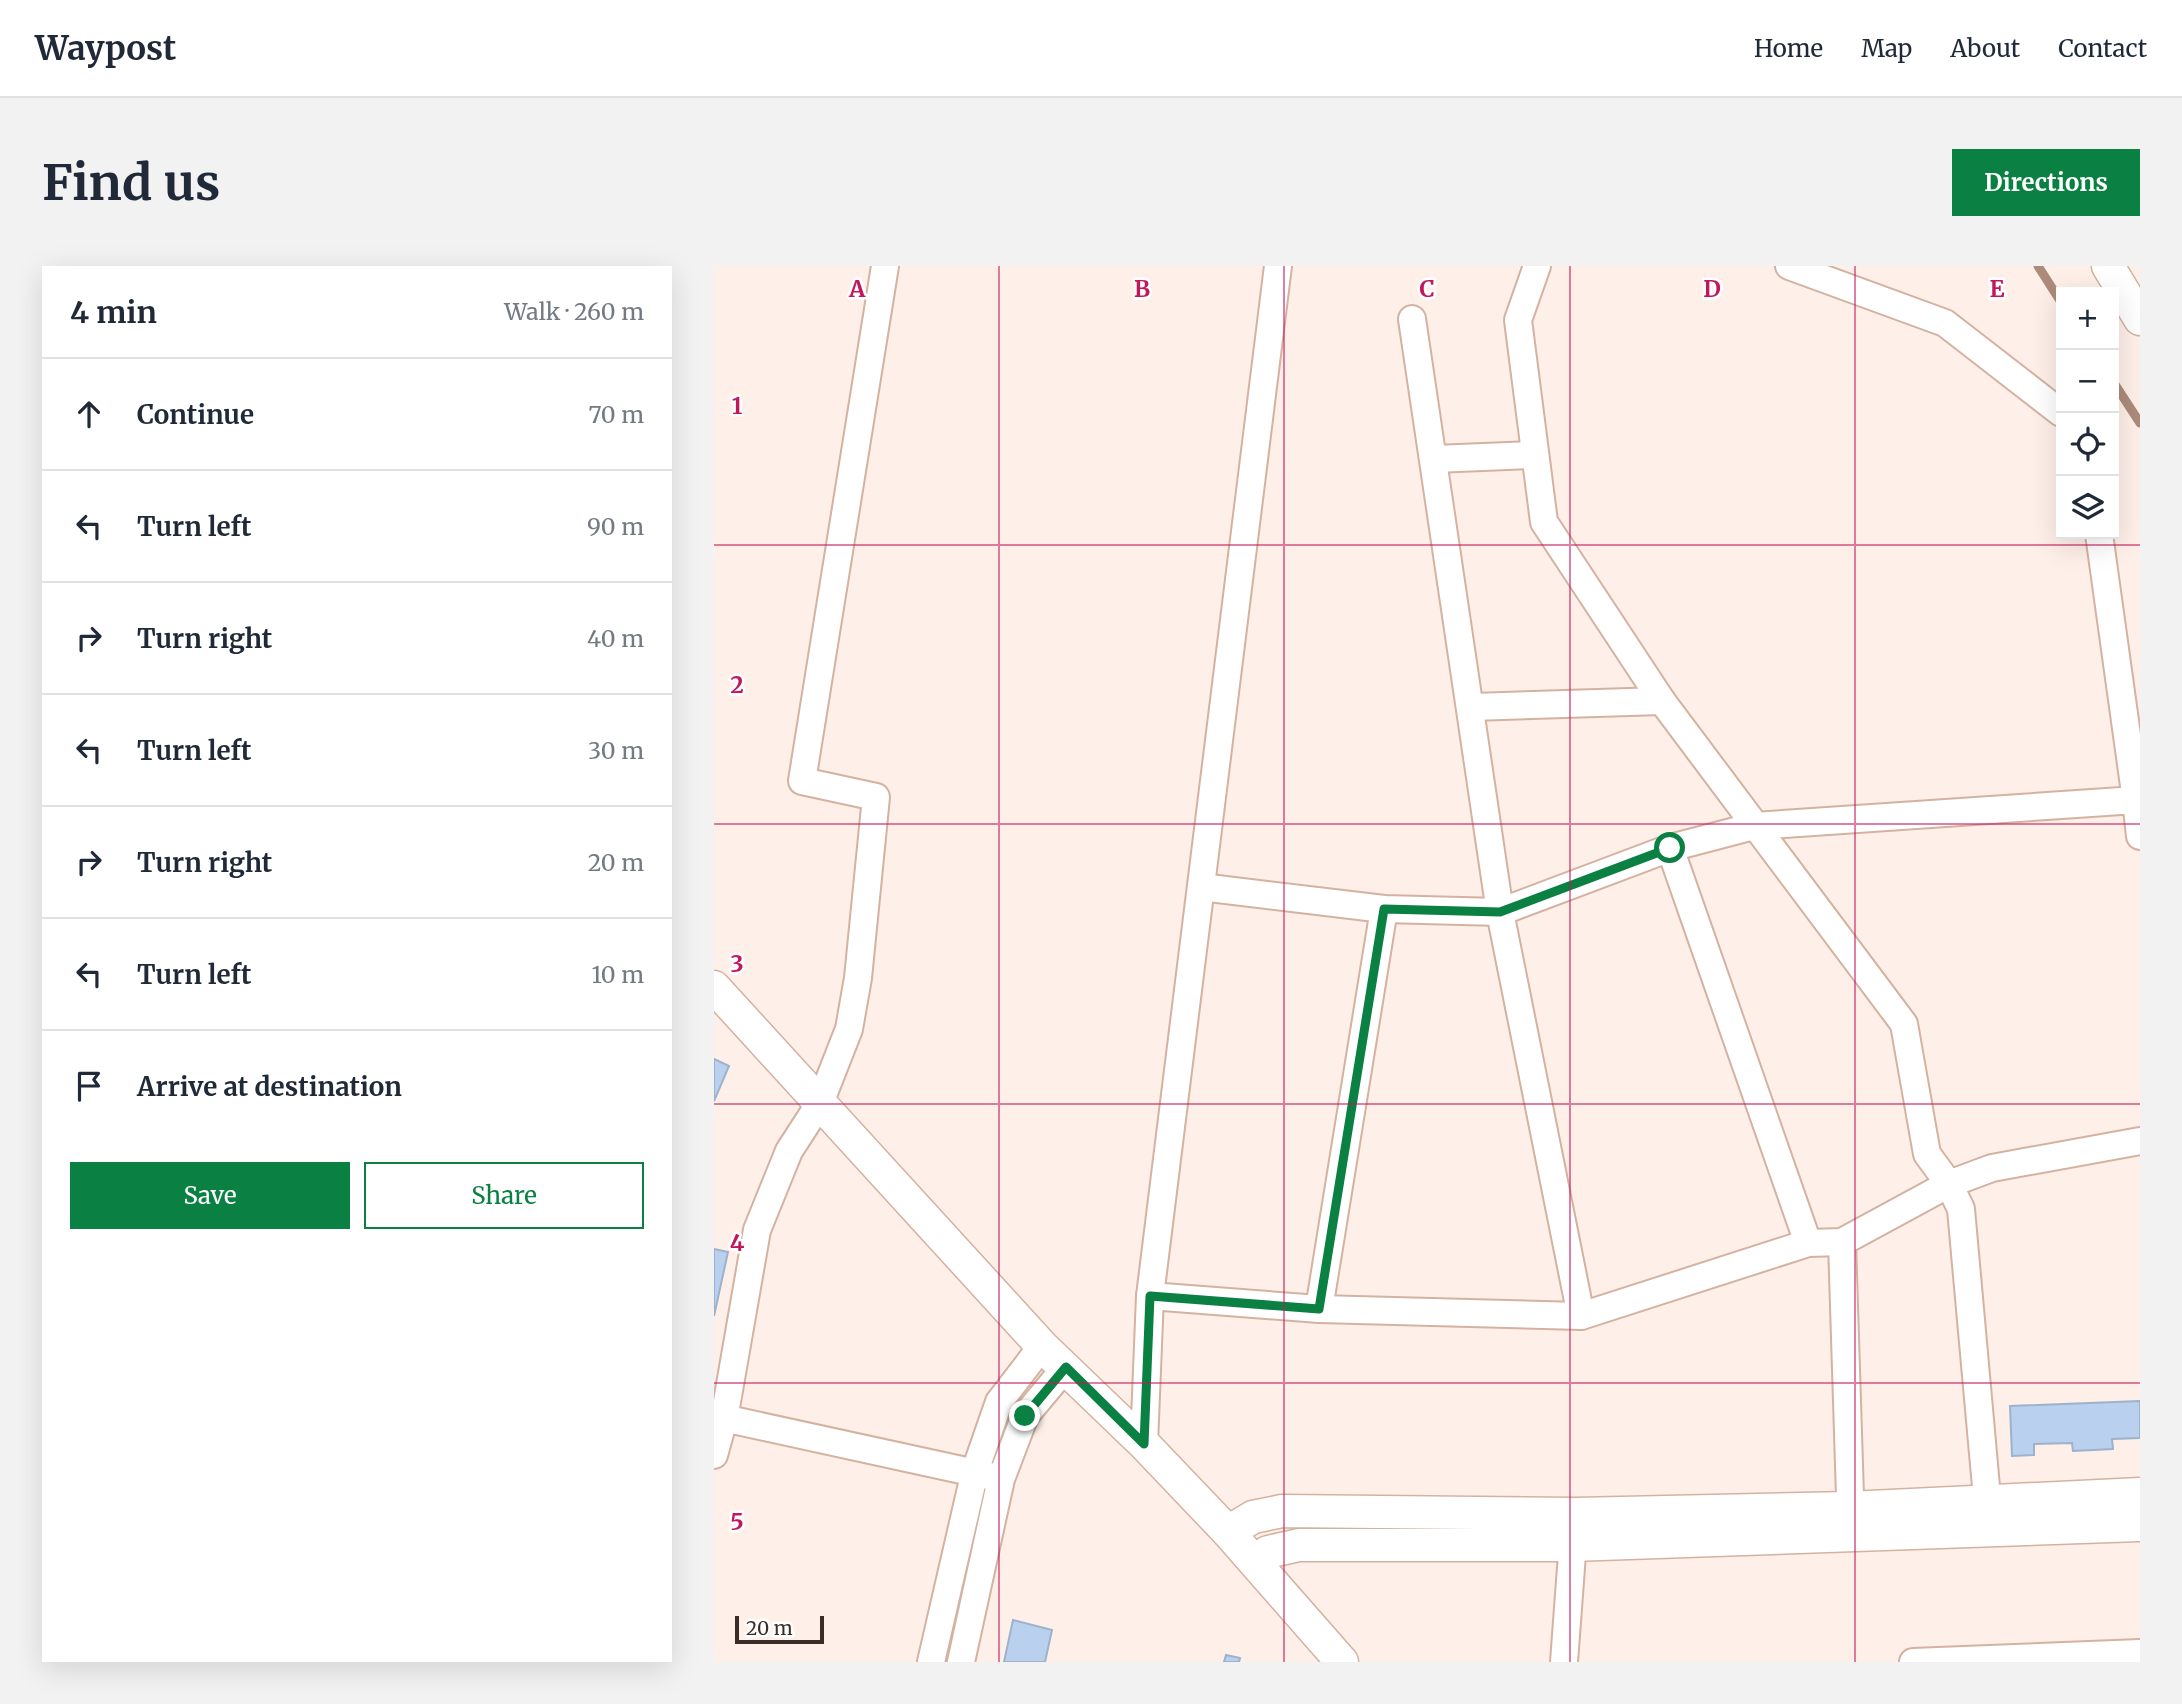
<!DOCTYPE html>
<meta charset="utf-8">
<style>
body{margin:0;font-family:Merriweather,serif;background:#f2f2f3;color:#1f2937}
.controls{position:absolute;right:21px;top:21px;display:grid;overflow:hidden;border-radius:0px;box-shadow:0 7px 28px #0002}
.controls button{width:63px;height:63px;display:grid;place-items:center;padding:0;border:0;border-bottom:2px solid #e0e1e3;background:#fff;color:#1f2937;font:35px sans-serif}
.scale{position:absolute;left:21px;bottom:18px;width:89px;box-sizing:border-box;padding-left:7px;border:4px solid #3a2c26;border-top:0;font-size:19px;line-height:24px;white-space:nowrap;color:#3a2c26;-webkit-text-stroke:5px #fff;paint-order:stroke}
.stop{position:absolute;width:21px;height:21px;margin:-16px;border:5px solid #0b8043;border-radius:50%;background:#fff}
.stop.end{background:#0b8043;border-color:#fff;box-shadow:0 2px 7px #0008}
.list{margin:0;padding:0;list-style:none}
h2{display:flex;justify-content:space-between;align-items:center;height:91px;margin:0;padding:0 28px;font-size:30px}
h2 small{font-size:23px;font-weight:400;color:#747a83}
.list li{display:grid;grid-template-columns:46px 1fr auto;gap:21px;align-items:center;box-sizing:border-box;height:112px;padding:0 28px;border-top:2px solid #e0e1e3}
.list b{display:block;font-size:26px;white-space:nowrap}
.list em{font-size:23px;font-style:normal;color:#747a83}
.actions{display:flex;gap:14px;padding:21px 28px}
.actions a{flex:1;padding:16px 0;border:2px solid #0b8043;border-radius:0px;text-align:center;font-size:24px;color:#0b8043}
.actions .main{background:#0b8043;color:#fff}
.icon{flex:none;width:38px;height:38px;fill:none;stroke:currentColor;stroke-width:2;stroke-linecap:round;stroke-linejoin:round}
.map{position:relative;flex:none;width:1426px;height:1396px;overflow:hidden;border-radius:0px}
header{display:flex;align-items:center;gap:42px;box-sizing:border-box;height:98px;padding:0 35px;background:#fff;border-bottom:2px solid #e0e1e3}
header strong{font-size:33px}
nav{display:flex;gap:38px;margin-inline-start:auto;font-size:24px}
.intro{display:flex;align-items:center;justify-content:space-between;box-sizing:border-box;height:168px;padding:0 42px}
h1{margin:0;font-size:49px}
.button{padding:18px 32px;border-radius:0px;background:#0b8043;color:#fff;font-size:24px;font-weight:700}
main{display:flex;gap:42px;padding:0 42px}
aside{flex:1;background:#fff;border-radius:0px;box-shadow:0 7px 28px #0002}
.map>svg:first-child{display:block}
</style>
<header>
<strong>Waypost</strong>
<nav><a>Home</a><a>Map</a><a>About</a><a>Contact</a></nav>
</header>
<div class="intro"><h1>Find us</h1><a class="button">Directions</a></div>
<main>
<aside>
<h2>4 min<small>Walk · 260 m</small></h2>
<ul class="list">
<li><svg class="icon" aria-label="ahead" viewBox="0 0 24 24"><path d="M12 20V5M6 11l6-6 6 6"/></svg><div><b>Continue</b></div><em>70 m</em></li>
<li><svg class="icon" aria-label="left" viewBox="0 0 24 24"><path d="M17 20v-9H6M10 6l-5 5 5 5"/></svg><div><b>Turn left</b></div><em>90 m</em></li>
<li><svg class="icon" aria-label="right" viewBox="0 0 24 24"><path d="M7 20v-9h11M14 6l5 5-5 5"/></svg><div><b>Turn right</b></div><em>40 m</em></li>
<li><svg class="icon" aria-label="left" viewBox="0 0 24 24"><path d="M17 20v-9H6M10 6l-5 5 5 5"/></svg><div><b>Turn left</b></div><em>30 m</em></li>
<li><svg class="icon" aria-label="right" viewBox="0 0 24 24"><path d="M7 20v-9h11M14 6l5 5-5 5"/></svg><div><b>Turn right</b></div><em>20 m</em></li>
<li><svg class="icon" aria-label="left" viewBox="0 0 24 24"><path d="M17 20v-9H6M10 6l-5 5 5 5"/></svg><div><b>Turn left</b></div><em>10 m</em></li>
<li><svg class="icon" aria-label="arrive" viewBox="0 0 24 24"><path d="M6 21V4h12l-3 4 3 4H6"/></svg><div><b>Arrive at destination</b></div></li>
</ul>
<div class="actions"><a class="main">Save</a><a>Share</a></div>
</aside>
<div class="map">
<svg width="1426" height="1396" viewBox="0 0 1426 1396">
<rect width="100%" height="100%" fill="#feefe8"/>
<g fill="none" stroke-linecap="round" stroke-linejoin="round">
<g stroke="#ac8b7a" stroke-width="9">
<path d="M1324,0l23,36"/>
<path d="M1400,117l26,40"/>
</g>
</g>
<g fill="#b9d1ee" stroke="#9cb2cd" stroke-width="2">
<path d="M0,793l15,7 -15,35z"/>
<path d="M0,983l14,3 -14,64z"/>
<path d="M1426,1135v37l-28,1 1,10 -40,2 -1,-8 -38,1v11l-22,1 -2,-50z"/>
<path d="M299,1354l39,10 -7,32h-41z"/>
<path d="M512,1389l14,3 -1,4h-15z"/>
</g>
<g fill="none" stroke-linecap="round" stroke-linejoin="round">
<g stroke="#d4b2a1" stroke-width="30">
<g id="minor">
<path d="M823,0l-19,54 26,202 118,179 242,323 23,130 22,30 12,25 28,311"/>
<path d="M1075,0l156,57 116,90"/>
<path d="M720,193l101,-4"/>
<path d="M1385,268l37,266"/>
<path d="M758,441l190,-6"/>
<path d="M956,582l138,395"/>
<path d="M487,621l183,22 116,3 170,-64 84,-22 382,-26 4,36"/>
<path d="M1128,976l9,286"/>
<path d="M436,1030l169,13 262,7 -81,-404 -88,-593"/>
<path d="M605,1043l65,-400"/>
<path d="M867,1050l227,-73 34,-1 107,-58 43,-16 148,-27"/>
<path d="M0,1150l275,60"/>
<path d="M430,1178l6,-148 128,-1030"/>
<path d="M0,1189l10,-36 33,-189 32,-79 31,-48 29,-74 9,-51 18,-181 -74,-16 83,-515"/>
<path d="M217,1396l44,-191 24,-69 43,-56"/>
<path d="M247,1396l40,-183 24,-63 41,-49"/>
<path d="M850,1396l10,-135"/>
<path d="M1199,1396l227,-9"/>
</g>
</g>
<g stroke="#d4b2a1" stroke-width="35">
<g id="tertiary">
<path d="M1394,0l32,53"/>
<path d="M0,721l328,359 102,98 84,88 114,130"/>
<path d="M514,1266l25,-15 29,-6 294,3 273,-6 291,-14"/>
<path d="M540,1295l14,-9 31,-7h273l568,-20"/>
</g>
</g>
<use href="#minor" stroke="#fff" stroke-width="26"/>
<use href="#tertiary" stroke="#fff" stroke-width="32"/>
</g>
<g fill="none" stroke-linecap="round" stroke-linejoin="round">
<path stroke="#0b8043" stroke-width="9" d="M311,1150l41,-49 78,77 6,-148 169,13 65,-400 116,3 170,-64"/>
</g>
<path fill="none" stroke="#c2185b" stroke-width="2" stroke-opacity="0.55" d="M285,0v1396M570,0v1396M856,0v1396M1141,0v1396M0,279h1426M0,558h1426M0,838h1426M0,1117h1426"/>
<g font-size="23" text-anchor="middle" font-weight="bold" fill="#c2185b" stroke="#fff" stroke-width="5" stroke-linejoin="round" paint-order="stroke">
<text x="143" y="31">A</text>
<text x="428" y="31">B</text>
<text x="713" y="31">C</text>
<text x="998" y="31">D</text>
<text x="1283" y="31">E</text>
<text x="23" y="148">1</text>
<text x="23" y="427">2</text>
<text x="23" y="706">3</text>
<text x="23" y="985">4</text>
<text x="23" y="1264">5</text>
</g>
</svg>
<div class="controls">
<button>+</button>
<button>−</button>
<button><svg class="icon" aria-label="locate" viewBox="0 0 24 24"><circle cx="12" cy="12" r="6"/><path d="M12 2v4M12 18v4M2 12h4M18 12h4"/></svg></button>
<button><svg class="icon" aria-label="layers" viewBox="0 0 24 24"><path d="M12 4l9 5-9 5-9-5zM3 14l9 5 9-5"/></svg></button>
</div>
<div class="scale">20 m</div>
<div class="stop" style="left:956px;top:582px"></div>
<div class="stop end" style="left:311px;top:1150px"></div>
</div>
</main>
